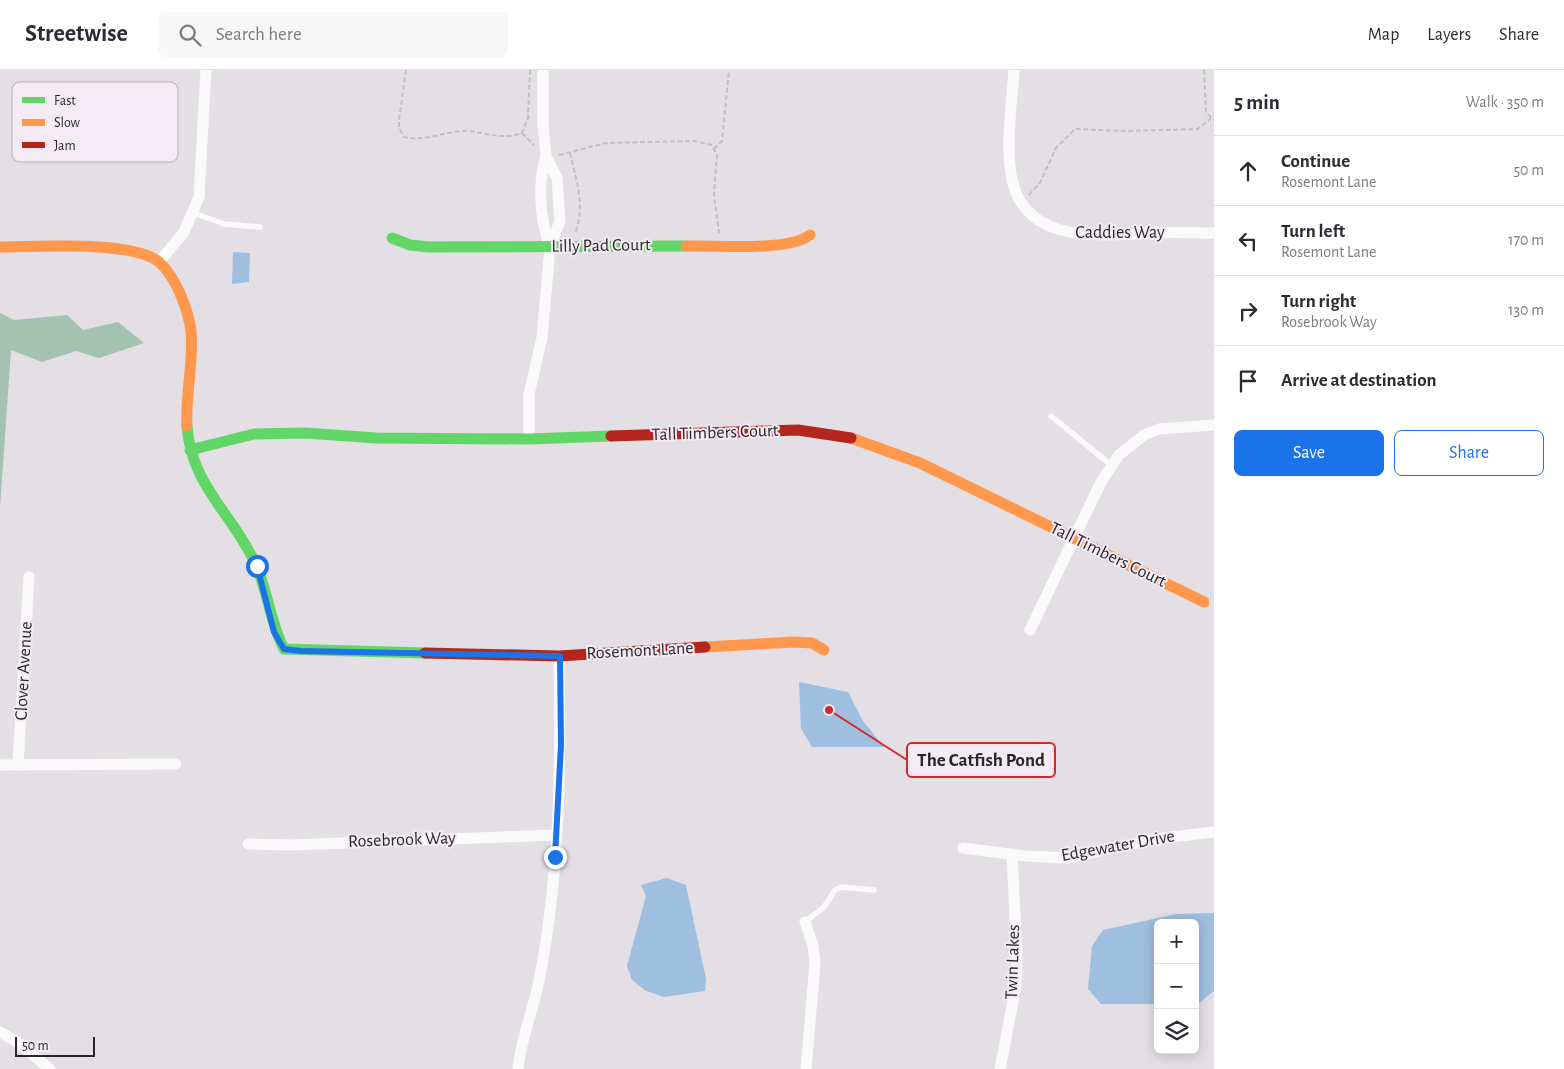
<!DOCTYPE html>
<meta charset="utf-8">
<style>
body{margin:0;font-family:"Alegreya Sans",sans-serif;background:#f7f7f7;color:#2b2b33}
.controls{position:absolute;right:15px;bottom:15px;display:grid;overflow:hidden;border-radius:8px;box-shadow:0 2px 12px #0003}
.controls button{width:45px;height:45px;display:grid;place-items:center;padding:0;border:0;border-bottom:1px solid #e1e1e2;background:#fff;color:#2b2b33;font:25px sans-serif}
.scale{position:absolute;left:15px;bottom:12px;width:80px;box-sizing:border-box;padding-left:5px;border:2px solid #2a272a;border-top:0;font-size:14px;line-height:18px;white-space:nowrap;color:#2a272a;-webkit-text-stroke:4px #f3eaf3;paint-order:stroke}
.stop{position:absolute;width:15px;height:15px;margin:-11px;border:4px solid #1a73e8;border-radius:50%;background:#fff}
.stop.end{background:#1a73e8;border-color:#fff;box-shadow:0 1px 5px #0008}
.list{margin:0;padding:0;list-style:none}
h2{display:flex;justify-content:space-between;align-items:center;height:65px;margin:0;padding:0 20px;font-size:21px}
h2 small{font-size:16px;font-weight:400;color:#7c7c81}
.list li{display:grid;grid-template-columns:32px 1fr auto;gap:15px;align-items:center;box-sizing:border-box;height:70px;padding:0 20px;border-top:1px solid #e1e1e2}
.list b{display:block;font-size:19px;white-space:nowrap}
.list p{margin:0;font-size:16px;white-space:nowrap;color:#7c7c81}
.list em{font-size:16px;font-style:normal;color:#7c7c81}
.actions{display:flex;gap:10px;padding:15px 20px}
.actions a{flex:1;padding:11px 0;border:1px solid #1a73e8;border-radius:8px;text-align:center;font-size:18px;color:#1a73e8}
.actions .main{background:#1a73e8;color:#fff}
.icon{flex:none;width:28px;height:28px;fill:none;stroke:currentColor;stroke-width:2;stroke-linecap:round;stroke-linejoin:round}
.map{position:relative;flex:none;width:1214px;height:999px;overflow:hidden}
header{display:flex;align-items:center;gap:30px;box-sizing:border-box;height:70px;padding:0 25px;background:#fff;border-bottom:1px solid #e1e1e2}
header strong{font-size:24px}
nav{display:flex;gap:28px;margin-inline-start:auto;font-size:18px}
.search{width:350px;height:45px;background:#f7f7f7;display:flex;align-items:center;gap:12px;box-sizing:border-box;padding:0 18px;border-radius:8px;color:#7c7c81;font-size:19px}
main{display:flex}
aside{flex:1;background:#fff}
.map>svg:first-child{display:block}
</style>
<header>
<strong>Streetwise</strong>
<div class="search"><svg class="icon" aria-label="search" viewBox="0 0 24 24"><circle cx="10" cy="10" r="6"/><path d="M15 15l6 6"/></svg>Search here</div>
<nav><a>Map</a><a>Layers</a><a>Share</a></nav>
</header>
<main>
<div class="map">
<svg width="1214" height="999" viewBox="0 0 1214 999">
<rect width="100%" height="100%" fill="#e4dfe4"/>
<path fill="#a4c2b0" d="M0,243l14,7 53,-5 16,15 35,-8 26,21 -45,15 -23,-7 -34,11 -31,-12 -11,158z"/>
<g fill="#9fbfe0">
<path d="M233,182l17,1 -1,29 -17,2z"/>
<path d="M799,612l49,10 15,29 21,26h-72l-11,-19z"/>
<path d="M667,808l19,7 20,94 -1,12 -41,6 -18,-6 -14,-11 -5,-14 19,-70 -5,-11z"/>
<path d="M1214,843v78l-16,13h-3v-81h-37v81h-57l-13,-15 4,-43 11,-16 73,-16z"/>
</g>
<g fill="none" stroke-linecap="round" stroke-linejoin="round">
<g stroke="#c1c0c1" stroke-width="2" stroke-dasharray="5 2.5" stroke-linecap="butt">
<path d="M406,0l-7,50v8l5,9c20,5 39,-5 59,-6 21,0 38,10 59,2l6,-15 2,-48"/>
<path d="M1204,0l2,42 8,8"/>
<path d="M522,63l12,12"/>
<path d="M714,79l8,-8 7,-71"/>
<path d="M570,83c6,25 16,56 5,80"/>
<path d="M559,85l47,-12 89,-2 16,4 6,9 -3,40 5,39"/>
<path d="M1029,125l11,-12 16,-35 19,-19 50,2 73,-2 13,-11"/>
</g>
<g stroke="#fbfafb" stroke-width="5.5">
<path d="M194,143l30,11 36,3"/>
<path d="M1051,346l60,49"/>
<path d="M805,852l19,-15 11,-17 6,-3 33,3"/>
</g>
<g stroke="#fbfafb" stroke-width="11">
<path d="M1014,0c-2,35 -9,75 -2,110 15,66 90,55 141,53 20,-1 41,0 61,0"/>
<path d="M546,86c-9,29 -6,63 4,91"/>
<path d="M159,192l25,-30 15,-35 7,-127"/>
<path d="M529,369v-45l13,-56 8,-91 10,-26 -3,-43 -11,-22 -3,-31v-55"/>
<path d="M1030,560l71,-148 18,-27 25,-20 15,-6 55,-4"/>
<path d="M0,695l176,-1"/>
<path d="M18,695l11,-188"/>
<path d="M248,774l43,1 265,-10"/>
<path d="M963,778l63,8 42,2 87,-19 59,-7"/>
<path d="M805,852l8,24 2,18 -9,105"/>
<path d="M0,962l17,10 33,27"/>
<path d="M518,999c3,-31 15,-58 21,-88 21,-106 22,-217 20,-325"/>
<path d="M1000,999l16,-83 1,-28 -5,-104"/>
</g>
<g stroke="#63d668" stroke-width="11">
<path d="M392,168l18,7 19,2 257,-1"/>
<path d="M187,356c4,60 47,89 69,139 12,27 14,57 28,84l141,4"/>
<path d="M190,380l64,-16 51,-1 71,5 153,1 82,-3"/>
</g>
<g stroke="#ff974d" stroke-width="11">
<path d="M686,176c30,-1 102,6 124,-11"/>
<path d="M0,177c36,0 132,-7 159,15 17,15 29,47 32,69 3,32 -6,64 -4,95"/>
<path d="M851,368l69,25 284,139"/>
<path d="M705,577l90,-5 17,1 12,7"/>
</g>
<g stroke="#b3261e" stroke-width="11">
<path d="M611,366l187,-6 53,8"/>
<path d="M425,583l134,3 146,-9"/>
</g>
</g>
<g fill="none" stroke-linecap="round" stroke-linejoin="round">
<path stroke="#1a73e8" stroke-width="6" d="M257,496l17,66 10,17 17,2 259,5 1,89 -6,112"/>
</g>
<g text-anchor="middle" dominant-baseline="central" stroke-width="4" stroke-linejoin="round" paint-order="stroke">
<g font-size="18" fill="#2a272a" stroke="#f3eaf3">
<text x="1120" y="163">Caddies Way</text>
<text transform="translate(601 176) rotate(-1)">Lilly Pad Court</text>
<text transform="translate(715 363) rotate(-2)">Tall Timbers Court</text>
<text transform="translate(1108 485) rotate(26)">Tall Timbers Court</text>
<text transform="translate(640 581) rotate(-3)">Rosemont Lane</text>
<text transform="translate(24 601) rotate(-87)">Clover Avenue</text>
<text transform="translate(402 770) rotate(-2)">Rosebrook Way</text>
<text transform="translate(1118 776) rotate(-10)">Edgewater Drive</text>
<text transform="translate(1013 892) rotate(-88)">Twin Lakes</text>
</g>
</g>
<rect x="12" y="12" width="166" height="80" rx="8" fill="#f3eaf3" stroke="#b7b0b7" stroke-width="1"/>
<rect x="22" y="27" width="23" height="6" fill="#63d668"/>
<rect x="22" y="49" width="23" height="7" fill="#ff974d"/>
<rect x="22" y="72" width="23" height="6" fill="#b3261e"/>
<g font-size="14" fill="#2a272a">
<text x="54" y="35">Fast</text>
<text x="54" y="57">Slow</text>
<text x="54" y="80">Jam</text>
</g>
<path fill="none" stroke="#d62828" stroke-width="2" d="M829 640L907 690"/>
<circle fill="#d62828" stroke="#f3eaf3" stroke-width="2" cx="829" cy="640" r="5"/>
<rect fill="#f3eaf3" stroke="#d62828" stroke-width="2" x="907" y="673" width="148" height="34" rx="5"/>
<g font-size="19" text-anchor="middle" font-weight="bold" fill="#2a272a">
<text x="981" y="696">The Catfish Pond</text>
</g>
</svg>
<div class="controls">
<button>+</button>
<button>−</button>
<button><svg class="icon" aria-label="layers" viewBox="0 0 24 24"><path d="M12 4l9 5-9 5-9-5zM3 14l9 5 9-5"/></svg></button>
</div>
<div class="scale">50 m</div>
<div class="stop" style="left:257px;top:496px"></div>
<div class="stop end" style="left:555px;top:787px"></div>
</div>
<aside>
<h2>5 min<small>Walk · 350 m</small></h2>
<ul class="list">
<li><svg class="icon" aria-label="ahead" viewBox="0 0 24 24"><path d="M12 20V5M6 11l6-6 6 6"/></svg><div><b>Continue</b><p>Rosemont Lane</p></div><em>50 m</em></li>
<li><svg class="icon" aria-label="left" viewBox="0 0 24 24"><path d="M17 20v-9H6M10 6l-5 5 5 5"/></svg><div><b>Turn left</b><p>Rosemont Lane</p></div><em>170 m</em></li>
<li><svg class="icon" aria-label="right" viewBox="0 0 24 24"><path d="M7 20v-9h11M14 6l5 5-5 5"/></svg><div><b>Turn right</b><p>Rosebrook Way</p></div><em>130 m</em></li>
<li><svg class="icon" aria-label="arrive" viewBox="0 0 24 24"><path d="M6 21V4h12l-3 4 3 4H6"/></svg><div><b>Arrive at destination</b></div></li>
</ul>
<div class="actions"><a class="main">Save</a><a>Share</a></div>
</aside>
</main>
